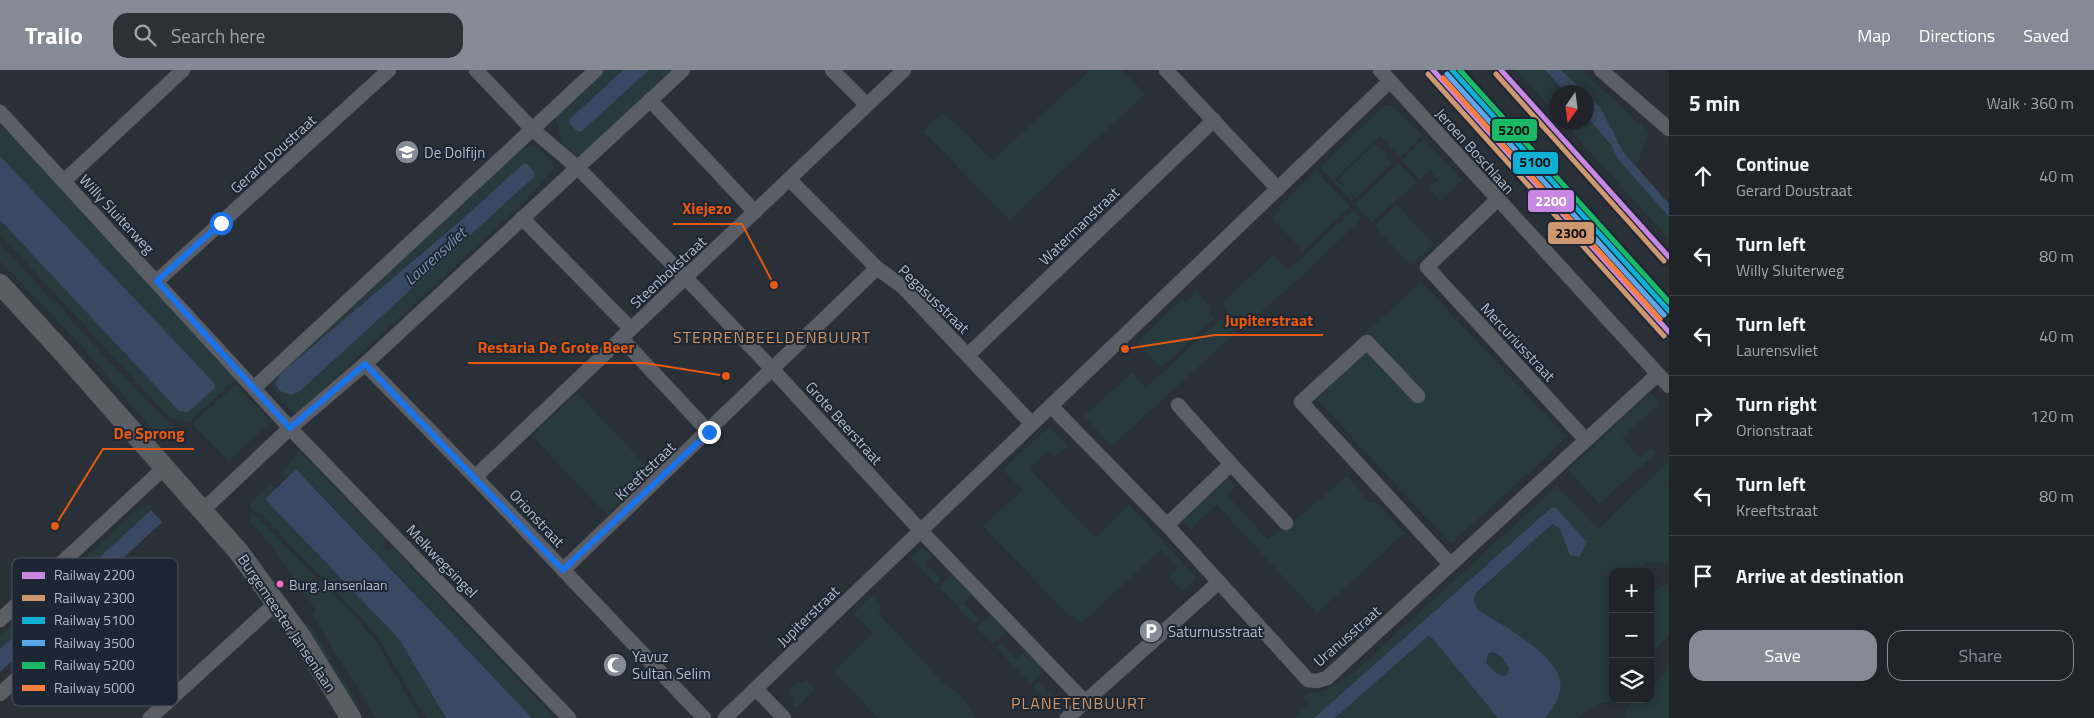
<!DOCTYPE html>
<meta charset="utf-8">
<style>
body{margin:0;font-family:"Titillium Web",sans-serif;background:#2d3036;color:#f1f3f6}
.controls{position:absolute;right:15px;bottom:15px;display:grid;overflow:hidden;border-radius:10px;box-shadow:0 2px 12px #0003}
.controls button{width:45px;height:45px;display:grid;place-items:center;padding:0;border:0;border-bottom:1px solid #3d4147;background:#20242a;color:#f1f3f6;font:25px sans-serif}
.compass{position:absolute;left:1549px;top:15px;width:45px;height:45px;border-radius:50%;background:#20242a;box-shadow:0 2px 12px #0003;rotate:194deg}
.stop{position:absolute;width:15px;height:15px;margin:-11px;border:4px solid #1a73e8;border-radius:50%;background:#fff}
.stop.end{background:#1a73e8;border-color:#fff;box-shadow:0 1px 5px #0008}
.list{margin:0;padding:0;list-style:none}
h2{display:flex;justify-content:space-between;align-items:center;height:65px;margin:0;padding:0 20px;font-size:21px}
h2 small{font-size:16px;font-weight:400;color:#a2a4a8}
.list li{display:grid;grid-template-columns:32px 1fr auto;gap:15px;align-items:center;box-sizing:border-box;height:80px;padding:0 20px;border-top:1px solid #3d4147}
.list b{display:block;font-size:19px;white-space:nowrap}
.list p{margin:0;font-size:16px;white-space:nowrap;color:#a2a4a8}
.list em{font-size:16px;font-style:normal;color:#a2a4a8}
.actions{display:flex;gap:10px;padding:15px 20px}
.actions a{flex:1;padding:11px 0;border:1px solid #848b96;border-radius:15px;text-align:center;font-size:18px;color:#848b96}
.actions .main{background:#848b96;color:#fff}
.icon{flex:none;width:28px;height:28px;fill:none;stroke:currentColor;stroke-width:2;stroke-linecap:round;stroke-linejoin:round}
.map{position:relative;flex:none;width:1669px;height:648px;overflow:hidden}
header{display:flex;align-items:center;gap:30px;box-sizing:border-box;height:70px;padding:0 25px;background:#848b96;color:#fff}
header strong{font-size:24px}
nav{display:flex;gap:28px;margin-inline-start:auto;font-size:18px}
.search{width:350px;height:45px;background:#2d3036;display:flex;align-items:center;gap:12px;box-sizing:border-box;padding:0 18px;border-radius:15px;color:#a2a4a8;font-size:19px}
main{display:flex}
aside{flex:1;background:#20242a}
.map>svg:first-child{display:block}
</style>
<header>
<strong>Trailo</strong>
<div class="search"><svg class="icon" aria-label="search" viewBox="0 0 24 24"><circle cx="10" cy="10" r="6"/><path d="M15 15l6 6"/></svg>Search here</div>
<nav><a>Map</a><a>Directions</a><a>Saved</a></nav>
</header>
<main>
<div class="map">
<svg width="1669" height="648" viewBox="0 0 1669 648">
<rect width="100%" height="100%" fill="#2a3038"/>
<g fill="#273a3e" fill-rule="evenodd">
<path d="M604,0h19l-54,50 1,4 8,8 4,-1 67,-61h26l-96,89 -17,-17 -7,-26z"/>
<path d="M1090,0h32l23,24 -136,126 -86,-89 20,-19 50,48z"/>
<path d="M1516,0h29l20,22h-9v22z"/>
<path d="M1561,0h20l68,62 -13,35 -12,-14 -24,-46z"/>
<path d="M1385,35h7l30,31 -22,21 -20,-21 -45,43 8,8 1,-2 -6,-6 36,-35 14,10 -2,3 6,6 -36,35 -7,-7 -1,1 6,7 -2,2 -32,-34z"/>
<path d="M1587,47l24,28 7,14 51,58v22l-105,-116 22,-1z"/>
<path d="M0,53l8,10 8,1v6l221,237 -48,46 -19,-5 -170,-184v-14l179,191 36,-23 -1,-4 -214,-228z"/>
<path d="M1424,69l38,41 -22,21 -11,-12 9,-9 -8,-10 -10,9 -18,-19z"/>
<path d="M530,75c10,2 21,14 24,22l-2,5 -27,29 -229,213 -19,-18 -7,-17 247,-226zM524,93l3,1 7,13 -235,215 -8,3 -16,-11 6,-11 179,-153z"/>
<path d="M1399,93l18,19 -45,40 -17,-18z"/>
<path d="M1316,101l34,36 -47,44 -31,-33 9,-8 -2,-3z"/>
<path d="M1397,135l37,40 -23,21 -36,-40z"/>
<path d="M1353,140l8,9 -59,57 -62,54 -15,-16 3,-3 -6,-8 51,-48 15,15z"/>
<path d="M0,174l53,57 2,-1 20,25 100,105 -13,11 -84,-99 -78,-81z"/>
<path d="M1421,212l146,155 -116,107 -145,-156z"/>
<path d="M1197,221l14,16 -3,3 7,8 -54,50 -24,-26 45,-43 3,3z"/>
<path d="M1221,248l14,15 -123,113 -28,-30 48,-43 14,15z"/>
<path d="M236,314l30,33 2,6 -3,4 -36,34 -37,-37z"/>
<path d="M577,323l75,79 -45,43 -75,-79z"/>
<path d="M1650,323l9,10 -37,35 18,20 11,-10 5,5 -57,51 -31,-34z"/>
<path d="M1047,358h5l16,18 -14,12 -7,-7 -17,18 65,69 34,-34 66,72 -1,5 -12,11 -13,-16 9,-8 -17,-19 -80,75 -6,-7 -6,-1 -86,-90 39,-36 -19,-20z"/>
<path d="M300,382l87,89 -5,5 6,6 5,-4 161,169 -1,1h-21l-235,-249 -11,10 -6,-6z"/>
<path d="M1669,391v19l-3,4 3,3v73l-4,3h-19l-14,9h-19l1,127 -2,2 -15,3 -19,14h-33l14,-27v-6l-50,-56 -31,-19 -4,-8 1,-7 77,-71 8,5 10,26 -14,-47 -2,-1 -5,2 -235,209h-20l15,-15 -5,-5 5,-5c23,1 25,-12 41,-17l207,-190 41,43z"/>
<path d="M1347,406l22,26 8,1 28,30 -88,80 -100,-108 -19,16 -6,10 -9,-10 45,-43 8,8 -9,9 41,45 9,-8h5z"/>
<path d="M270,414l5,5 -10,10 134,140 47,79h-20l-51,-85 -114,-119 -10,-5 -1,-4z"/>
<path d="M151,435l2,2 -2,3 -151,139v-14l138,-126z"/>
<path d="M251,445l7,2 58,60 -15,10 -29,-41 -21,-23z"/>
<path d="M922,478l11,7 -8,8 16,16 -5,5 -25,-26z"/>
<path d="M952,504l19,21 -8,8 16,16 -5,5 -35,-37z"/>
<path d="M319,510l36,36 22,27 43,75h-44l-64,-104 4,-4 -13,-19z"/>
<path d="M1669,513v52l-19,19v-60z"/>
<path d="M872,525l8,9 1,6 -3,3 67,72 18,12 12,21h-97l-44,-47 39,-38 -20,-19z"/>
<path d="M990,544l16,18 -13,12 -17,-17z"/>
<path d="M308,552l51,84v1l-5,3 -51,-85z"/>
<path d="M1428,566l4,2 66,80h-163z"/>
<path d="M1001,573l15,16 9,-8 19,20 -13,13 -35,-37z"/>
<path d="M1493,582c8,4 12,8 16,17l-2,6 -3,1 -8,-3 -10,-10 2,-9z"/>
<path d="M1669,599v49h-44l1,-9 12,-10h12v-11z"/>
<path d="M807,610l8,8 -18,20 -5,-5 2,-5 -5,-7 7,-7z"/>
<path d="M1038,612l16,16 4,-4 4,5 -9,8 -20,-20z"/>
</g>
<g fill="#384963" fill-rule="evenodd">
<path d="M623,0h26l-67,61 -4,1 -8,-8 -1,-4z"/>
<path d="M1545,0h16l23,22h-19z"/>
<path d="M1586,25l14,12 24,46 45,51v13l-51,-58 -7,-14 -24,-28z"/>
<path d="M0,86l215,228v4l-27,24 -9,-1 -179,-191z"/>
<path d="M524,93l3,1 8,9 -1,4 -235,215 -8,3 -11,-4 -5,-7 6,-11 179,-152z"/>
<path d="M296,399l236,249h-86l-47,-79 -134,-140z"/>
<path d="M1552,437l4,1 31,34 -8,15 -9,-2 -10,-26 -8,-5 -77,70 -1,8 4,8c23,14 71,40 81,67 5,14 -4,29 -12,39l-2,2h-47l-66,-80 -4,-2 -93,82h-21zM1493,582c8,4 13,8 16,17l-2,6 -3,1 -8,-3 -10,-10 2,-9z"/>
<path d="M151,440l11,12 -162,150v-23z"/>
</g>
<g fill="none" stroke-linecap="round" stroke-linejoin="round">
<g stroke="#484c53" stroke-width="15">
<g id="street">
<path d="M476,0l56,59 46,39 107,109 88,93 148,161 164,171"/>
<path d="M832,0l35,35"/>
<path d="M1166,0l112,119"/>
<path d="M1380,0l289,316"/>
<path d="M1601,0l68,59"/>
<path d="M650,30l105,112"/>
<path d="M0,42l290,316 279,290"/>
<path d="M789,109l88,89 26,19 129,137"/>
<path d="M64,111l119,-111"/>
<path d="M1497,130l-70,67 158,172"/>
<path d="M522,148l109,111"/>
<path d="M157,211l232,-211"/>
<path d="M621,268l88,94"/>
<path d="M968,285l246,-235"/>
<path d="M365,294l110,113 229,241"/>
<path d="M254,318l342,-318"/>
<path d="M1418,326l-51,-54 -66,60 149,162"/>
<path d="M1178,335l53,59"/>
<path d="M1051,336l116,119 141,155 9,1 10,-3 331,-304"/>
<path d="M475,407l429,-407"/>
<path d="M203,440l87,-82 75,-64 318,-294"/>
<path d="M1167,455l64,-61 55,59"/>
<path d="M563,500l314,-302"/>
<path d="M0,550l165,-153"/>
<path d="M756,619l28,29"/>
<path d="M0,624l111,-103"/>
<path d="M150,648l127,-116"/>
<path d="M725,648l665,-637"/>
<path d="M1067,648l152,-136"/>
</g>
</g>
<g stroke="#484c53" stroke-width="21">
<path id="secondary" d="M0,214l59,64 179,203 63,86 50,81"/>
</g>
<use href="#street" stroke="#5a5e66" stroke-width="14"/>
<use href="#secondary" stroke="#595d64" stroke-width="20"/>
<g stroke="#1d2633" stroke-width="9">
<g id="rail-1">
<path d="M1433,0l236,262"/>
<path d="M1501,0l168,187"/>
</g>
</g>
<g stroke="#1d2633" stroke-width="9">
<g id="rail-2">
<path d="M1428,4l236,262"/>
<path d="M1496,4l168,187"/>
</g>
</g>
<g stroke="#1d2633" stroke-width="9">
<path id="rail-3" d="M1452,0l217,241"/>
</g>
<g stroke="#1d2633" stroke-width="9">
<path id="rail-4" d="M1447,4l217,241"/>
</g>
<g stroke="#1d2633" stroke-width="9">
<path id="rail-5" d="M1460,0l209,232"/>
</g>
<g stroke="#1d2633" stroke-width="9">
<path id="rail-6" d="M1443,8l217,241"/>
</g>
<use href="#rail-1" stroke="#c787e3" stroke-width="5"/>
<use href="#rail-2" stroke="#cd976f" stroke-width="5"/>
<use href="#rail-3" stroke="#0dafd3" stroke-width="5"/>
<use href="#rail-4" stroke="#5aa8eb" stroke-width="5"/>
<use href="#rail-5" stroke="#1ab867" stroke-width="5"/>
<use href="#rail-6" stroke="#f77d43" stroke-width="5"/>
</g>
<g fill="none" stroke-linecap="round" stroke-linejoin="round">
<path stroke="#1a73e8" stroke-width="6" d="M221,153l-64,58 133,147 75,-64 198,206 146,-138"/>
</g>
<defs>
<g id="school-disc" transform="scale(1.25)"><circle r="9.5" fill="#848b96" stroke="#1d2633"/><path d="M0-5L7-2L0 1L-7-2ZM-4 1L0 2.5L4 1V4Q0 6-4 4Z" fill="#fff"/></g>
<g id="parking-disc" transform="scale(1.25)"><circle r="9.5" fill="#848b96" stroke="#1d2633"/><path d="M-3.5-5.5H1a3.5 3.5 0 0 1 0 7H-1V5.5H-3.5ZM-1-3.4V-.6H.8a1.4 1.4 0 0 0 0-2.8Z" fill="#fff"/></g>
<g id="mosque-disc" transform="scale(1.25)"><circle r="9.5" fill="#848b96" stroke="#1d2633"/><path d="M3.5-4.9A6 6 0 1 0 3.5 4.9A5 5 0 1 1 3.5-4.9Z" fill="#fff"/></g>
</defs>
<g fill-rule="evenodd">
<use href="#school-disc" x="407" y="82"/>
<use href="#parking-disc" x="1151" y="561"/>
<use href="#mosque-disc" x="615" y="595"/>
</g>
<circle fill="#fb6dba" stroke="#1d2633" stroke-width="2" cx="280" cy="514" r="4.5"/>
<g text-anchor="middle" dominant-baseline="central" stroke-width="4" stroke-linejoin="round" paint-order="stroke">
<g font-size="14" fill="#b4bcc9" stroke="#1d2633" text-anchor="start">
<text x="289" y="514">Burg. Jansenlaan</text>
</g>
<g font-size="15" fill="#b4bcc9" stroke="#1d2633">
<text transform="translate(1475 81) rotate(48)">Jeroen Boschlaan</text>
<text transform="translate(273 84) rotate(-42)">Gerard Doustraat</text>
<text transform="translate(117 144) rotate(47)">Willy Sluiterweg</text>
<text transform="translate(1079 156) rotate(-44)">Watermanstraat</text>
<text transform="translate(668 202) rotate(-43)">Steenbokstraat</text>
<text transform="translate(934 229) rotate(44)">Pegasusstraat</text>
<text transform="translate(1518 272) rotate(47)">Mercuriusstraat</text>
<text transform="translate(844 353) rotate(48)">Grote Beerstraat</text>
<text transform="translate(645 401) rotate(-44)">Kreeftstraat</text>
<text transform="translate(537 448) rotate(47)">Orionstraat</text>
<text transform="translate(442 491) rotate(46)">Melkwegsingel</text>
<text transform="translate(808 546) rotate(-44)">Jupiterstraat</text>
<text transform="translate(287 553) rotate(56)">Burgemeester Jansenlaan</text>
<text transform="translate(1347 566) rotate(-41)">Uranusstraat</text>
</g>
<g font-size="15" fill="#b4bcc9" stroke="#1d2633" text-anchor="start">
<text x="424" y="82">De Dolfijn</text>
<text x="1168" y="561">Saturnusstraat</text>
<text x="632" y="586">Yavuz<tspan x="632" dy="17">Sultan Selim</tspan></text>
</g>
<g font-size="16" font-style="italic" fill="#7c92b1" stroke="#1d2633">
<text transform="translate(435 186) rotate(-42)">Laurensvliet</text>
</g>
<g font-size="16" letter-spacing="1" fill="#d59563" stroke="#1d2633">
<text x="772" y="267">STERRENBEELDENBUURT</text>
<text x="1079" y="633">PLANETENBUURT</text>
</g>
</g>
<rect x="12" y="488" width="166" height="148" rx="8" fill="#1d2633" stroke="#4a5360" stroke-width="1"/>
<rect x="22" y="502" width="23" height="7" fill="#c787e3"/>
<rect x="22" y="525" width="23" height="6" fill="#cd976f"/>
<rect x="22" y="547" width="23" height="7" fill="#0dafd3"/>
<rect x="22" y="570" width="23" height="6" fill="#5aa8eb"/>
<rect x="22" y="592" width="23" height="7" fill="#1ab867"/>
<rect x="22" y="615" width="23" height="6" fill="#f77d43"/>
<g font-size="14" fill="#b4bcc9">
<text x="54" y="510">Railway 2200</text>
<text x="54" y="533">Railway 2300</text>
<text x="54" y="555">Railway 5100</text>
<text x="54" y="578">Railway 3500</text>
<text x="54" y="600">Railway 5200</text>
<text x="54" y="623">Railway 5000</text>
</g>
<path fill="none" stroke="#e8590c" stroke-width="2" d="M774 215L742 154H673M1125 279L1215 265H1323M726 306L645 293H468M55 456L103 379H194"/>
<g fill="#e8590c" stroke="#1d2633" stroke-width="2">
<circle cx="774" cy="215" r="5"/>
<circle cx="1125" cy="279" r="5"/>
<circle cx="726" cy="306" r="5"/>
<circle cx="55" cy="456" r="5"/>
</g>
<g font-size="16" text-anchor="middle" font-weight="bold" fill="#e8590c" stroke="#1d2633" stroke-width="4" stroke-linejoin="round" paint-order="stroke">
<text x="707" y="144">Xiejezo</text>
<text x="1269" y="256">Jupiterstraat</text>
<text x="556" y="283">Restaria De Grote Beer</text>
<text x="149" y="369">De Sprong</text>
</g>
<g stroke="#1d2633" stroke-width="2">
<rect x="1491" y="48" width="47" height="24" rx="5" fill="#1ab867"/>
<rect x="1512" y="81" width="47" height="24" rx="5" fill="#0dafd3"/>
<rect x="1527" y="119" width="48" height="24" rx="5" fill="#c787e3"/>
<rect x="1547" y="151" width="48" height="24" rx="5" fill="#cd976f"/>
</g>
<g font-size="14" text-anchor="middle" font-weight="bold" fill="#fff">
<text x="1551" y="136">2200</text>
</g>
<g font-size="14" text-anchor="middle" font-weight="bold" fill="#111">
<text x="1514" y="65">5200</text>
<text x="1535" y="97">5100</text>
<text x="1571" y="168">2300</text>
</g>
</svg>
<div class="controls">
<button>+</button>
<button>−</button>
<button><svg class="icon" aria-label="layers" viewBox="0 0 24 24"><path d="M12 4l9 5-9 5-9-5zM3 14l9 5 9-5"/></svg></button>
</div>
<svg class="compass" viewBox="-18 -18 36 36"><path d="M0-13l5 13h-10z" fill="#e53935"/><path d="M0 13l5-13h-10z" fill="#a2a4a8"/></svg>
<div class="stop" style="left:221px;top:153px"></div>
<div class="stop end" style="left:709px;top:362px"></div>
</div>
<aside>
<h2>5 min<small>Walk · 360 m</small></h2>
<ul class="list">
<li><svg class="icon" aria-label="ahead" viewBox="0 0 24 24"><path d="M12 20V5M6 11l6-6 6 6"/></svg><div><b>Continue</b><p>Gerard Doustraat</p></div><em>40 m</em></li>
<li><svg class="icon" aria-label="left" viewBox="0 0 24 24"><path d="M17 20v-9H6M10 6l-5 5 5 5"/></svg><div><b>Turn left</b><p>Willy Sluiterweg</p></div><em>80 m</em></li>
<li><svg class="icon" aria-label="left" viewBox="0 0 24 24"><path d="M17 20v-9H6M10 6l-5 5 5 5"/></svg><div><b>Turn left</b><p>Laurensvliet</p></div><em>40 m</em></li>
<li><svg class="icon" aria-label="right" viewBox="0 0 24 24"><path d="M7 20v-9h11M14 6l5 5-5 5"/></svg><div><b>Turn right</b><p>Orionstraat</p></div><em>120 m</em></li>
<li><svg class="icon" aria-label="left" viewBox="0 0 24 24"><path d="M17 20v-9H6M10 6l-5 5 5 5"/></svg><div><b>Turn left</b><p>Kreeftstraat</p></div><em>80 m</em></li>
<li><svg class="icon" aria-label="arrive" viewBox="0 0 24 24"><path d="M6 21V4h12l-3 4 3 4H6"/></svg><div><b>Arrive at destination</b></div></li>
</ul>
<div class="actions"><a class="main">Save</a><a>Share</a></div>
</aside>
</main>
